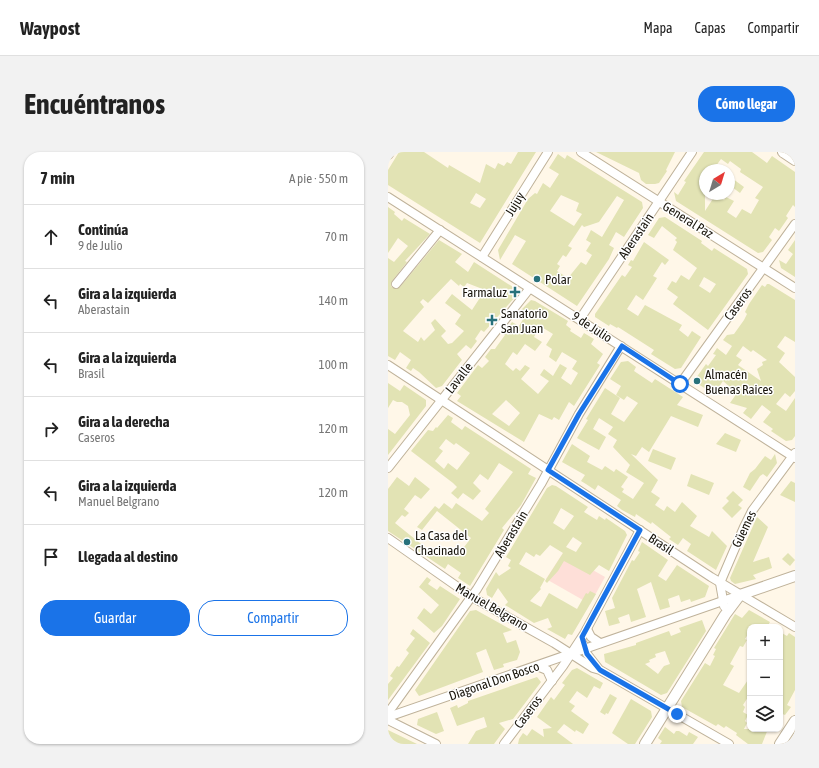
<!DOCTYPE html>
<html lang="es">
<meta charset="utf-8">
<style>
body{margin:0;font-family:"Asap Condensed",sans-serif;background:#f2f2f2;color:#222}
.controls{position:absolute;right:12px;bottom:12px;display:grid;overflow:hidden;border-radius:8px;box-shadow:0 1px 3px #0004}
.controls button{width:36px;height:36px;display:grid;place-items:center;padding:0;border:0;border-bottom:1px solid #e0e0e0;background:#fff;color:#222;font:20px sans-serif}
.compass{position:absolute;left:311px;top:12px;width:36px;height:36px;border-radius:50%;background:#fff;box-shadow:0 1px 3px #0004;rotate:38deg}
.stop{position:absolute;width:12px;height:12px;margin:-9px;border:3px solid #1a73e8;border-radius:50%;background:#fff}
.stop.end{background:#1a73e8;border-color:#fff;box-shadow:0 1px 4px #0008}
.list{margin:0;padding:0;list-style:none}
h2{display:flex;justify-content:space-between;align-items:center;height:52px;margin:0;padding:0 16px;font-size:17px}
h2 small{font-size:13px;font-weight:400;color:#767676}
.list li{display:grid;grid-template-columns:26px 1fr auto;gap:12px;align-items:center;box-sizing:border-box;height:64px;padding:0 16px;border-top:1px solid #e0e0e0}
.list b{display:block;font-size:15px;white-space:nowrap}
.list p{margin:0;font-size:13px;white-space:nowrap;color:#767676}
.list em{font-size:13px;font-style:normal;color:#767676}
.actions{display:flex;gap:8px;padding:12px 16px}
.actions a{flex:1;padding:9px 0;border:1px solid #1a73e8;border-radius:16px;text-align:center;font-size:14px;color:#1a73e8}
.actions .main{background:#1a73e8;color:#fff}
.icon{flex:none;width:22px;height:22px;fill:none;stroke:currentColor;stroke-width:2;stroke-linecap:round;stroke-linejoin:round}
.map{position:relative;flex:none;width:407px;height:592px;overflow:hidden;border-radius:16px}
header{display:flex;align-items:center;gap:24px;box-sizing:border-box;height:56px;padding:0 20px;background:#fff;border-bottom:1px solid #e0e0e0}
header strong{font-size:19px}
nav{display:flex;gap:22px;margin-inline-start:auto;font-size:14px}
.intro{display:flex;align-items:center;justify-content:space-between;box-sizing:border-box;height:96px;padding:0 24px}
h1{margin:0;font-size:28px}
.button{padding:10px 18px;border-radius:16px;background:#1a73e8;color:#fff;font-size:14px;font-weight:700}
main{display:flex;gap:24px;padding:0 24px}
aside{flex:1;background:#fff;border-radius:16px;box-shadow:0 1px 3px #0004}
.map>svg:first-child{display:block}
</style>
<header>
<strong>Waypost</strong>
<nav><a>Mapa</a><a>Capas</a><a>Compartir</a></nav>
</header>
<div class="intro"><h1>Encuéntranos</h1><a class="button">Cómo llegar</a></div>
<main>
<aside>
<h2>7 min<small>A pie · 550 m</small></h2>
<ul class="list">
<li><svg class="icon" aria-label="ahead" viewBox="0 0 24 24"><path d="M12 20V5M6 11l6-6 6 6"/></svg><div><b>Continúa</b><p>9 de Julio</p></div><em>70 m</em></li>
<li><svg class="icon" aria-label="left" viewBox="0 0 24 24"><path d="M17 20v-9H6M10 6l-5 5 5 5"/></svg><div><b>Gira a la izquierda</b><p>Aberastain</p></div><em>140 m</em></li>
<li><svg class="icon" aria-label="left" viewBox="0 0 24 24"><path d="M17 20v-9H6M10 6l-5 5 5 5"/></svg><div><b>Gira a la izquierda</b><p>Brasil</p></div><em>100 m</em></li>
<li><svg class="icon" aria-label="right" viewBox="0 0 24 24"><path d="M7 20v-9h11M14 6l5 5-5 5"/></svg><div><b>Gira a la derecha</b><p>Caseros</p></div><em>120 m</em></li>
<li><svg class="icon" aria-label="left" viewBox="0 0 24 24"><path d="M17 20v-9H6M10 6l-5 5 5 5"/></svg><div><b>Gira a la izquierda</b><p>Manuel Belgrano</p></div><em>120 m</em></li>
<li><svg class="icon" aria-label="arrive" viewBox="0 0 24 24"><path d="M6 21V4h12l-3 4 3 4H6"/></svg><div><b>Llegada al destino</b></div></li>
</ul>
<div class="actions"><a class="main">Guardar</a><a>Compartir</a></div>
</aside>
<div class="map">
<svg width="407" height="592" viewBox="0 0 407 592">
<rect width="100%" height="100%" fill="#fff7e8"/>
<path fill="#fedfd8" d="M175,401l42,24 -15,27 -44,-25z"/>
<g fill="#e2e3b4" fill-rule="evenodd">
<path d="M11,0h25l24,16 1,-3 31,18 6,-19 9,5 3,-6 6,3 3,-4 4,2 7,-12h18l-56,91 -92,-58v-15zM88,41l10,6 -6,9 -10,-5z"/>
<path d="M208,0h79l-9,18 1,1 -8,12 -4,1h-9l-5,-4 -2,-7z"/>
<path d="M316,0h48l15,11 5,-7 23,16v35l-2,-2 -7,11 2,2 -9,13 -4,-3 -6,9 3,3 -9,12 -5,1 -82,-52 -2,-9 4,3 8,-13 -2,-1zM333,7l7,5 2,-3 11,8 -1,3 23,15 -8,11 4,2 -8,14 -9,-5 -6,9 -9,-6 7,-11 -8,-4 -2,3 -8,-6 -11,17v-41h8z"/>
<path d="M170,2l7,5 2,-4 75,47 1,6 -19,29 -8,-5 -7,13 5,3 -5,11 -32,47 -65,-42 14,-23 -11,-6 -15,25 -2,-10 30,-51 7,-6 2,1 6,-11 7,5 9,-14 -10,-6zM173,43l18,8 -3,8 6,3 -8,12 -24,-15zM229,44l7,4 -22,37 -11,-7 -5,10 5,3 -5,8 6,4 -6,10 -5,-3 -13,16 -11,-7 3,-5 -3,-2 6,-9 3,2 6,-9 -4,-2 14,-21 2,2 15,-5z"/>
<path d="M341,24l15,11 -4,6 -8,-6 -3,1z"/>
<path d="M0,55l7,5 -1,2 8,7 2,-3 26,16 -25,27 2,1 -15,19 -1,5 2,2 7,-1 39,-47 23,14 -7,8 13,10 6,-10 42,27 1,6 -33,37 -3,-2 -6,9 2,2 -6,8 -5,-4 -9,9 5,6 -20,26 -6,2 -17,-16 -6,-4 -2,3 -5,-3 5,-8 -11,-8 -5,8 -7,-4v-98l6,4 14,-16 -10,-8 -10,15zM63,127l8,7 1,-2 4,3 3,-4 18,7 -13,20 -20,-16 -7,9 16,12 -6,9 9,7 -12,12 -4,1 -7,-8 5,-5 -11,-12 -4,4 4,7 -11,11 -3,-4 -3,5 -15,-11 21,-24 -4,-5 3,-3 5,4z"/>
<path d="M277,65l37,24 -1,2 11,8 2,-3 33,21 1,5 -40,56 -35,-26 5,-7 -11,-8 5,-8 4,2 5,-8 8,5 8,-12 -24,-18 4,-8 -2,-2 2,-2 -15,-12 -8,12 -6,-3 11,-17zM316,125l12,7 -6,9 -11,-7z"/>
<path d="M407,88v37l-14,-9 -2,-8 7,4 7,-10 -5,-4z"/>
<path d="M256,90l25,18 -4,5 -3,-3 -9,14 4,2 -14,22 -7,-5 -9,14 11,7 7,-11 37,20 -3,5 9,7 4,-6 9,6 -20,31 -6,1 -24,-15 3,-4 -36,-23 -1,1 -7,-4 -1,2 -14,-9v-3l27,-39 3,2 7,-10 -4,-2 3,-5 2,1z"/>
<path d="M379,132h2l26,16v42l-10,-6 -8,11 8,6 -6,9 16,15v14l-5,6 -5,-4 -9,11 10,7 9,-13v38l-3,4 -6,1 -15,-10 2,-2 -10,-7 8,-10 -9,-7 -11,14 -8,-6 4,-5 -17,-5 7,-10 -14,-12 -9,13 -16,-10 1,-2 -3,-4 10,-14 2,2 8,-11 -3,-1 4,-6 9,7 6,-9 -9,-6 4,-5 7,-1 10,-14 3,-6 -2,-2 4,-8 13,-19 3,2zM355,194l8,6 2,-2 14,10 -5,2 1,3 -6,4 4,12 -23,-16 4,-5 -6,-4z"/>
<path d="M143,148l4,1 33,20 -2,4 5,4 -1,2 11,7 3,-5 10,6 -3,5 12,10 -6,9 3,2 -26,41 -5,-4 -10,18 -5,-3 -2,3 -13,-6 -15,28 -67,-41 4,-5 -4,-3 21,-28 4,3 7,-7 -4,-4 6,-8h4l2,-3 8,-11 -2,-2 9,-11 7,4 6,-10 -6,-4zM152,174l13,8 -7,11 6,4 -3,8 7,5 6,-10 15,9 -5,8 6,4 -7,12 -10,-7 6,-10 -7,-4 -7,12 -9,-7 -4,6 9,6 -11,13 -17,-15 9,-11 -5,-3 -5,6 -4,-3 -3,3 -8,-7 8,-12 4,3 8,-11 10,7 7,-9 -8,-5zM118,248l14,13 -11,13 -17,-12z"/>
<path d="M240,209l8,6 -2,4 18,12 3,-4 28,18 -6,8 26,10 -5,12 -27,-11 -22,36 -7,-5 -6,9 -5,-2 27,26 -7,12 9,6 -5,7 9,6 3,-5 8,6 7,-10 15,14 -7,10 19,11 3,-6 15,15 -11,24 -29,-19 4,-7 -8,-6 -5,7 -9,-6 2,-2 -19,-15 -1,2 -15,-10 -1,3 -13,-7 -5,-4 4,-6 -23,-15 -3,5 -9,-6 -5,-3 4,-6 -23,-13 10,-18 18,12 -3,6 15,8 3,-4 9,6 2,-3 12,8 -7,10 3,2 -2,3 11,7 11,-16 -18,-11 4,-7 -17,-18 4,-7 -9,-6 5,-7 -14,-9 -6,11 13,8 -7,13 -22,-12 11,-18 -2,-1 19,-31 15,10 -9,16 13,8 14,-19 -11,-7 -3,4 -8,-5 5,-9 -11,-7 11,-17z"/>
<path d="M0,231l12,8 4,-6 22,15v6l-38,49v-26l7,5 15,-19 -2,-9 -6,-4h-5l-4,-2 -5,8z"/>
<path d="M60,263l5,3 -2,4 11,8 3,-4 66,43 -3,5 8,4 -15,27 -19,23 2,2 -34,56 -12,-8 3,-5 -13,-9 -3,5 -57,-38v-42l9,-12 12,9 6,-9 15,12 -9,10 -6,-4 -11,14 5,4 -4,4 -3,-2 -7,8 36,29 6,3 5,-8 12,9 5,-7 2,2 10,-13 -34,-27 -15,19 -5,-3 18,-21 4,3 5,-6 8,6 4,-6 26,18 7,-8 -4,-4 28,-37 -14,-9 -11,17 -8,-6 -7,9 8,8 -8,9 -10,-7 -5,6 -7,-6 6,-6 -4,-4 -42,-32 17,-21 5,1 3,-4 1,1zM58,287l8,6 2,-2 14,10 -13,17 -9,-7 -4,6 -9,-8 8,-10 -4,-3z"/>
<path d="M337,281l16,7 -5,12 -20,-8z"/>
<path d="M265,297l23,9 -5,12 -23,-9z"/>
<path d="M387,302l2,9 -10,14 -4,-3 -3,2 -10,15 -7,-4 7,-14 5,-4 10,-13 6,4z"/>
<path d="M303,322l23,9 -5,12 -22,-9z"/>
<path d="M403,329l4,2v19l-15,-7z"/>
<path d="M164,333l4,1 32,21 -4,5 13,8 2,-4 6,4 1,-2 19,13 2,4 -18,36 -10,-6 -9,10 -26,-14 -6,10 -11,12 -2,-2 18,-28 -13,-8 -10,11 -4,-2 -2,3 -8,-5 -7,12 26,15 -5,9 1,1 -11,12 11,6 8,-14 28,16 9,-16 2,1 2,-3 6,3 -24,41 -4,-1 -3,5 -18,-10 5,-2 -4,-9 -14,5 -29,-18 3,-3 -10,-14 -6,10 -5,-3 -1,-6 10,-17 3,4 12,-8 -3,-2 3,-6 -5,-3 41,-69zM173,356l13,8 -10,14 -11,-7zM185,385l9,6 -6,9 -10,-5z"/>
<path d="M345,339l10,9 -5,5 4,3 -10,10 -10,-10 7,-7 -3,-3z"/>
<path d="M369,365l11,10 -15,35 16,-5 3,11 -19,7 3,4 -21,5 -4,-3 -1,-3z"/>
<path d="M254,390l26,18 -10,16 8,5 11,-16 32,21 -4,11 -14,5 -1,-3 -9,3 -2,-7 -11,4 2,8 -10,3 -9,-28 -14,7 9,28 -15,5 -2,-8 -11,4 2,5 -11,3 -4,-15 10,-3 -3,-10 20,-38 2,1 6,-9 -2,-1z"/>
<path d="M400,401l7,7 -5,6 -8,-7z"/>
<path d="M39,425l4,3 -3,4 9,6 3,-4 20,13 -18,27 -8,7 -17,-15 7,-10 7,6 8,-9 -20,-18z"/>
<path d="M88,458l36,20 -9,3 4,10 9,-3 4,12 -3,8 -14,4 1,3 -10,3 -8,-21 -10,4 7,19 -64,24 -4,-6 55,-79z"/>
<path d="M361,458l21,12 -3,5h-17v4l-5,8 2,1 -4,7 -3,-1 -10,18 4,2 -11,19 16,8 11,-16v17l-7,11 2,2 -2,5 5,3 -3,6 2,2 -3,6h24l-6,15h-14l-12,-9 1,-2 -11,-7 -2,2 -6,-4 -2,2 -34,-19 -1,-6 24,-38 5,3 5,-10 -2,-1 3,-6 -2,-1 21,-34 7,4z"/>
<path d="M314,468l4,11 -39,62 -6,2 -56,-33 -1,-8 32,-9v-2l33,-12 2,5 10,-4 -2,-4zM277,499l5,13 -6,2 -6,8 -13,-10 5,-2 -1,-2 7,-3 -1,-3z"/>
<path d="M25,477l17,14 -42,57v-16l5,-6 -3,-2 7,-10 2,1 10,-14 -3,-3 9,-12 -5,-4z"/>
<path d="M392,480l7,4 2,-3 6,4v53l-8,15 4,2 -6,8 -5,-2z"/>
<path d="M189,516l26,15 -3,6 -6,-3 -7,12 -10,-7 -8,11 6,4 -4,5 18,13 -6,10 -7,-4 -1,2 -11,-8 -7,8 16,12h-55l1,-5 4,-6 4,3 5,-7 12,8 -1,-8 9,-1 -15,-11 14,-20 3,3 11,-15 -3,-2 10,-13z"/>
<path d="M149,525l4,5 -28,37 -14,4 6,6 -11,15h-26l8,-13 11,-4 -3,-10 -27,9 -7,-18 7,-3 1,3 10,-5v-2z"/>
<path d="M222,542l7,4 -9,16 -2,-1 -1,2 -5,-3z"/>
<path d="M243,547l20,12 1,6 -17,27h-7l-16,-11z"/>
<path d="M49,560l7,19 -8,3 -19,-9 1,-6z"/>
<path d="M277,575l9,7 2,-3h3l8,5 2,-4 9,5 -5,7h-33l2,-3 -4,-3z"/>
<path d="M0,578l29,14h-29z"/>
</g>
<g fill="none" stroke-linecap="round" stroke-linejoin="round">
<g stroke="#bfb29a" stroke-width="10">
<g id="minor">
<path d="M193,0l214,136"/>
<path d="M0,45l407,261"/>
<path d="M94,105l66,-105"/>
<path d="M8,132l44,-54"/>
<path d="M192,167l112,-167"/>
<path d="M0,213l323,212 84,50"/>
<path d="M292,232l115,-160"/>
<path d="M0,316l142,-180"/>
<path d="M0,386l84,59 82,46 39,25 7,2 129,74"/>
<path d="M336,454l-4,-23 24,-56 8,-16 43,-58"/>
<path d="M199,477l4,8 9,6"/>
<path d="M195,492l4,10 11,14"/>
<path d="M149,514l10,4 5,11"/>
<path d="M0,561l89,-124 64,-105 38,-70 42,-68"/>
<path d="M0,565l352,-122"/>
<path d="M0,568l48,24"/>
<path d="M116,592l59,-78 21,-32 56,-104"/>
</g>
</g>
<g stroke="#bfb29a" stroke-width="12">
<g id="major">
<path d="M395,0l12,8"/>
<path d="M0,2l1,-2"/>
<path d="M257,592l80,-129 15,-20 55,-19"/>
<path d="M392,592l15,-23"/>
</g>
</g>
<use href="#minor" stroke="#fff" stroke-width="8"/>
<use href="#major" stroke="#fff" stroke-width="10"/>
</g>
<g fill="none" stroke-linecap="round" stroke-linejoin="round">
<path stroke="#1a73e8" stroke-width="5" d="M289,562l-77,-44 -13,-16 -5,-17 58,-107 -92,-60 31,-56 43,-68 58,38"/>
</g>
<g fill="#28717b" stroke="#fff" stroke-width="1.5">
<circle cx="149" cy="127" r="4"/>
<path d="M125 134h4v4h4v4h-4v4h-4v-4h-4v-4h4z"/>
<path d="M102 162h4v4h4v4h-4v4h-4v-4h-4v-4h4z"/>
<circle cx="309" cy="229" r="4"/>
<circle cx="19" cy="390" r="4"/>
</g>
<g text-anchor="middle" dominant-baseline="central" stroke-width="3" stroke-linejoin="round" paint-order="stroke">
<g font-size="13" fill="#18140b" stroke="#fff">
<text transform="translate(127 52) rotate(-58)">Jujuy</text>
<text transform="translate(300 68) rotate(32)">General Paz</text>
<text transform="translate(248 84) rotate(-56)">Aberastain</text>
<text transform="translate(350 152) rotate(-54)">Caseros</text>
<text transform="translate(204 175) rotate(33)">9 de Julio</text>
<text transform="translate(71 226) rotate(-52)">Lavalle</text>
<text transform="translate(356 377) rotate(-64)">Güemes</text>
<text transform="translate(123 382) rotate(-59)">Aberastain</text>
<text transform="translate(273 392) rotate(33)">Brasil</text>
<text transform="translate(104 455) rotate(30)">Manuel Belgrano</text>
<text transform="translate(106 529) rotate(-19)">Diagonal Don Bosco</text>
<text transform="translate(140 560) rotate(-53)">Caseros</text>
</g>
<g font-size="13" fill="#18140b" stroke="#fff" text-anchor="start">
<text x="157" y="127">Polar</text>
<text x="119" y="140" text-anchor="end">Farmaluz</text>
<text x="113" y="161">Sanatorio<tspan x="113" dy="15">San Juan</tspan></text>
<text x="317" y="222">Almacén<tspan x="317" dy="15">Buenas Raices</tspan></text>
<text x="27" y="383">La Casa del<tspan x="27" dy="15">Chacinado</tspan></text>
</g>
</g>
</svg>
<div class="controls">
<button>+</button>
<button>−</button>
<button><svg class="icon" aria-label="layers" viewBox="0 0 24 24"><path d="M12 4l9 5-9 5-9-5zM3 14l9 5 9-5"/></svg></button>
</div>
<svg class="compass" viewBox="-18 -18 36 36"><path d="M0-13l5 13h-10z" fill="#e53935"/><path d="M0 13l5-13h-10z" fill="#767676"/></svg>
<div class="stop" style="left:292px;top:232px"></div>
<div class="stop end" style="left:289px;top:562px"></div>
</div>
</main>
